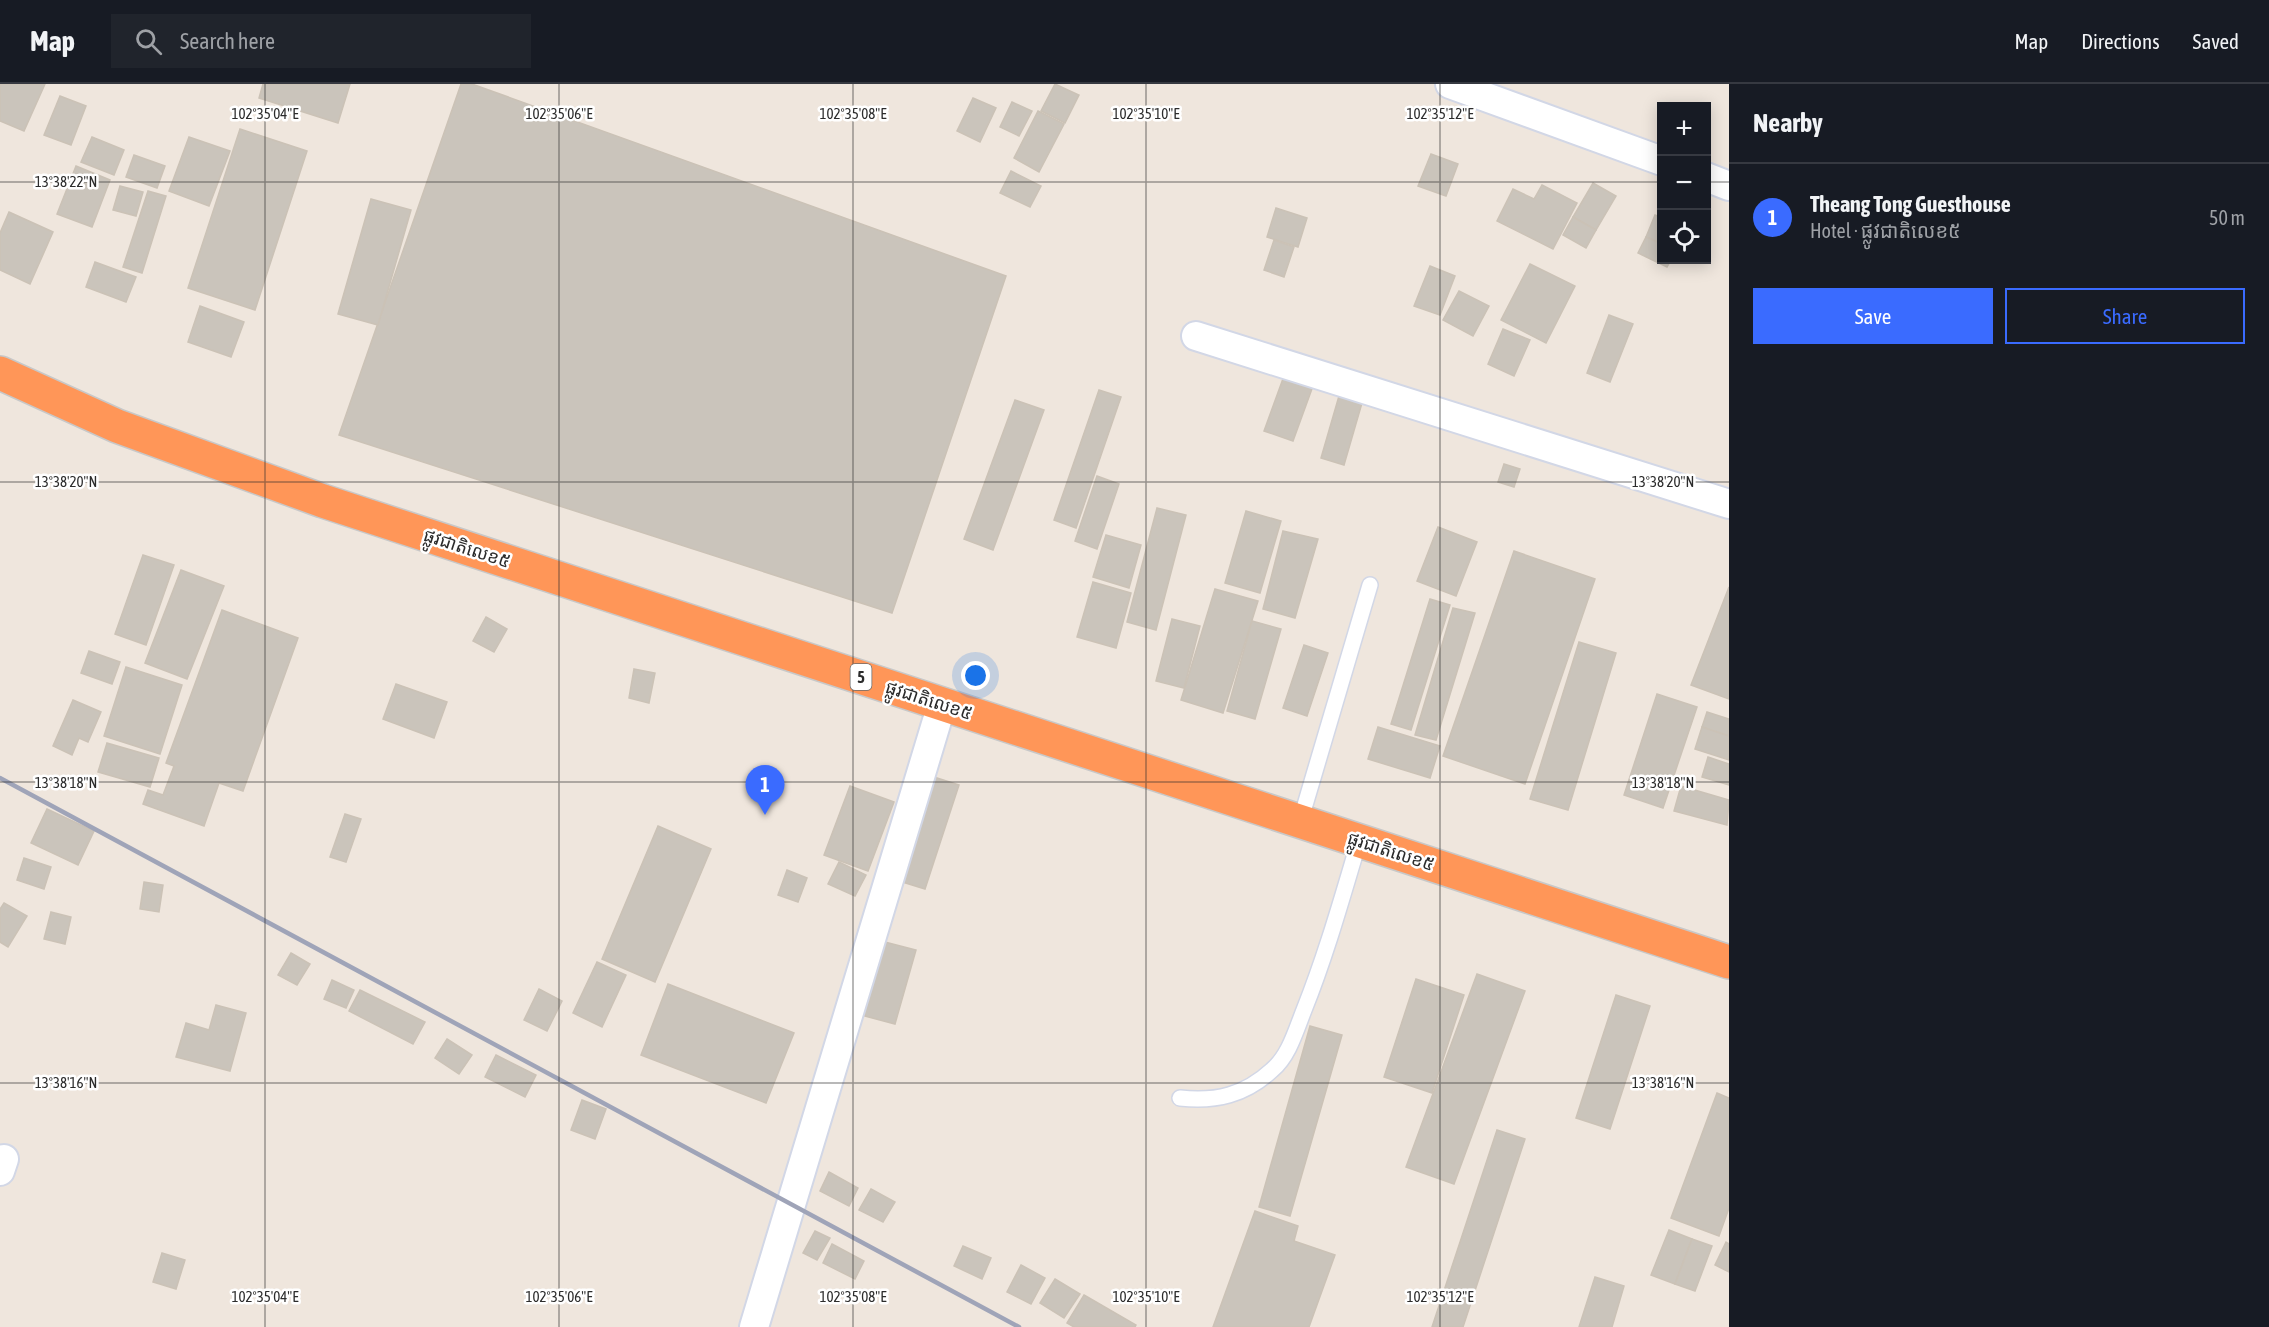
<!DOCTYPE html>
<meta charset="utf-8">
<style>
body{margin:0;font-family:"Asap Condensed","Noto Sans Khmer",sans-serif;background:#20242c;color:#f1f3f6}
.controls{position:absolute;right:18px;top:18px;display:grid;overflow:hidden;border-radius:0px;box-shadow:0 3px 15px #0003}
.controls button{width:54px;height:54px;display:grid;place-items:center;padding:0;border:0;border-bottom:2px solid #363941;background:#171b24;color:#f1f3f6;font:30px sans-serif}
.you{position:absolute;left:976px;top:592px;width:21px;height:21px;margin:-15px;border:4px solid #fff;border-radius:50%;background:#1a73e8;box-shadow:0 0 0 9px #1a73e833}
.badge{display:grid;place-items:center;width:39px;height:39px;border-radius:50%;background:#3a6bff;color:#fff;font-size:20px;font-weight:700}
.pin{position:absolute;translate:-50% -50px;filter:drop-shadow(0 2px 3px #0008)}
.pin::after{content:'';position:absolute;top:32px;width:21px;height:18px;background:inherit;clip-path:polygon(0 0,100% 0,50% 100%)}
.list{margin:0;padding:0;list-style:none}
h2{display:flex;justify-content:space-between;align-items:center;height:78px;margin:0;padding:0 24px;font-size:26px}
h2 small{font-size:20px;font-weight:400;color:#9ea1a6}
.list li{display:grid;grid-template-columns:39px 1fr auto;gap:18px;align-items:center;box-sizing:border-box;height:108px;padding:0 24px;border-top:2px solid #363941}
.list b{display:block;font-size:22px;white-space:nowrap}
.list p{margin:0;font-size:20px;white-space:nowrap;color:#9ea1a6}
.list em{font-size:20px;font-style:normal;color:#9ea1a6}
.actions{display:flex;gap:12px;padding:18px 24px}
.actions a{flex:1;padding:14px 0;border:2px solid #3a6bff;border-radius:0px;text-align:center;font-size:21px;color:#3a6bff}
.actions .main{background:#3a6bff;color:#fff}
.icon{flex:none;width:33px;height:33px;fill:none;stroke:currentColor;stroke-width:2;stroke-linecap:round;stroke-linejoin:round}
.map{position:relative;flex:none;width:1729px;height:1243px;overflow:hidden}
header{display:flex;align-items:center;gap:36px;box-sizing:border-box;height:84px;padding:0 30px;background:#171b24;border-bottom:2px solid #363941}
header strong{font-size:28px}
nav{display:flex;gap:33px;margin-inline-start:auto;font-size:21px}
.search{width:420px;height:54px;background:#20242c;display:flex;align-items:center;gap:15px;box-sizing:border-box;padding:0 21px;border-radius:0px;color:#9ea1a6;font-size:22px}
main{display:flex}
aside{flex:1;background:#171b24}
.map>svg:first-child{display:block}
</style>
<header>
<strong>Map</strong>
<div class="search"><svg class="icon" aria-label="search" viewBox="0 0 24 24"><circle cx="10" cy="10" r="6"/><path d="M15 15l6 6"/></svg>Search here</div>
<nav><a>Map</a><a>Directions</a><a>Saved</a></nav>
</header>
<main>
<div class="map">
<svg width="1729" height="1243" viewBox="0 0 1729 1243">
<rect width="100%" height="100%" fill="#efe6dd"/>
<g fill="#cac4bb" stroke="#cbc2b6" stroke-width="1.5">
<path d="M0,0h45l-21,47 -24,-10z"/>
<path d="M263,0h87l-12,39 -79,-25z"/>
<path d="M461,0h11l534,192 -114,337 -553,-178z"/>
<path d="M1055,0l24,11 -14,28 -24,-12z"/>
<path d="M60,12l26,10 -15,39 -27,-10z"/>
<path d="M973,14l23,10 -16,34 -23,-11z"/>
<path d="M1012,18l20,9 -13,25 -19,-9z"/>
<path d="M1038,27l26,13 -25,48 -25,-14z"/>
<path d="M240,45l67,22 -52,159 -67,-22z"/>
<path d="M92,53l32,13 -10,25 -33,-13z"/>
<path d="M189,53l41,14 -21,55 -40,-15z"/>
<path d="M1431,70l27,10 -12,32 -28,-10z"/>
<path d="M134,71l31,11 -8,22 -31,-11z"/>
<path d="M76,82l34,14 -18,47 -35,-13z"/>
<path d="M1011,87l30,15 -11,21 -30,-14z"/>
<path d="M1593,99l23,13 -20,34 -23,-13z"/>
<path d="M1542,101l35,18 -24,46 -56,-28 16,-32 21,10z"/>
<path d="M120,102l23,6 -7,24 -23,-6z"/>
<path d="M148,107l18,5 -24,77 -19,-6z"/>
<path d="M371,115l40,11 -33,115 -40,-11z"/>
<path d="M1276,124l31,10 -9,29 -31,-10z"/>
<path d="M9,128l44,20 -23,52 -30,-14v-37z"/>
<path d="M1655,131l7,3v26l-16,-7z"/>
<path d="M1573,133l23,13 -10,18 -23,-13z"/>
<path d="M1646,153l16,7v16h9l-4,7 -29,-14z"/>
<path d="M1274,156l20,7 -10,30 -20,-7z"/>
<path d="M95,178l41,15 -10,25 -40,-15z"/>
<path d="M1530,180l45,22 -29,57 -45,-23z"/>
<path d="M1430,182l25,10 -15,39 -26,-9z"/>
<path d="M1459,207l30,15 -16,30 -30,-16z"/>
<path d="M200,222l44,16 -13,35 -43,-15z"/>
<path d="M1609,231l24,9 -23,58 -23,-9z"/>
<path d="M1503,245l27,11 -16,36 -26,-12z"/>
<path d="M1284,292l29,10 -20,55 -29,-10z"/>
<path d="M1099,306l22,7 -45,131 -22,-8z"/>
<path d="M1339,312l23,7 -18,62 -23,-7z"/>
<path d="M1015,316l29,10 -51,140 -29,-11z"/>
<path d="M1504,380l16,5 -6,18 -16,-5z"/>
<path d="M1097,392l22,8 -22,65 -22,-8z"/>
<path d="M1157,424l29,7 -30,115 -29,-8z"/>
<path d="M1246,427l35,10 -21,72 -35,-10z"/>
<path d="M1438,443l39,15 -21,54 -39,-15z"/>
<path d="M1283,447l35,8 -23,79 -32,-9z"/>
<path d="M1106,451l35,10 -12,43 -36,-11z"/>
<path d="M1514,467l81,28 -70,205 -82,-28z"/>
<path d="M143,471l31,10 -28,80 -31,-11z"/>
<path d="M181,486l43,16 -37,93 -42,-16z"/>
<path d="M1093,498l38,11 -15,55 -39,-11z"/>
<path d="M1729,503v112l-38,-14z"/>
<path d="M1215,505l43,12 -35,112 -42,-13z"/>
<path d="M1430,515l20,6 -39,125 -20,-6z"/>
<path d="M1453,524l22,5 -39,127 -21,-5z"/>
<path d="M222,526l76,28 -55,153 -24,-8 -15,43 -61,-22 5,-14 15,5 11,-29 -8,-3z"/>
<path d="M486,533l21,12 -13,23 -21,-11z"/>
<path d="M1172,535l28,7 -16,62 -28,-7z"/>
<path d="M1252,537l29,8 -26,90 -28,-8z"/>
<path d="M1579,558l37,11 -48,157 -38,-11z"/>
<path d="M1304,561l24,8 -21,63 -24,-8z"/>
<path d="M89,567l31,11 -8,22 -31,-11z"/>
<path d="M126,583l56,18 -22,69 -56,-18z"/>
<path d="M634,585l21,4 -6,30 -20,-5z"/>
<path d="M396,600l51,18 -13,36 -51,-19z"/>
<path d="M1657,610l40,13 -34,101 -39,-13z"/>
<path d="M73,616l28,12 -13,30 -9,-4 -7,17 -19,-9z"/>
<path d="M1707,628l22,7v17l-27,-9z"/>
<path d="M1378,643l62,19 -10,32 -62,-19z"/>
<path d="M1702,643l27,9v24l-34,-11z"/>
<path d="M107,659l52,15 -9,29 -52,-15z"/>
<path d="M1708,673l21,7v21l-27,-8z"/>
<path d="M934,693l25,8 -34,104 -26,-8z"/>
<path d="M850,702l44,16 -26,69 -44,-16z"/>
<path d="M1681,702l48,14 -2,25 -53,-14z"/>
<path d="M47,725l47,22 -16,34 -47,-22z"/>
<path d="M345,730l16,5 -15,43 -16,-5z"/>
<path d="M658,742l53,23 -56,133 -53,-23z"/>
<path d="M24,774l27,9 -7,22 -27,-9z"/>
<path d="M839,778l27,13 -11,21 -27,-12z"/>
<path d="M787,786l20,8 -9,24 -20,-7z"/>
<path d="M144,798l19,3 -4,27 -19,-3z"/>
<path d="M4,819l23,13 -19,31 -8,-5v-33z"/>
<path d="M51,828l20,5 -6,27 -21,-5z"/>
<path d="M881,857l35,9 -21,74 -34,-9z"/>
<path d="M291,869l19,11 -13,21 -19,-10z"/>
<path d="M597,878l29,13 -24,52 -29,-14z"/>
<path d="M1477,890l48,17 -71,193 -48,-17z"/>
<path d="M1416,895l48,16 -32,98 -48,-16z"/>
<path d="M332,896l22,10 -8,18 -22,-9z"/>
<path d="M668,900l126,49 -28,70 -125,-48z"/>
<path d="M539,905l23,12 -15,30 -23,-11z"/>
<path d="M360,906l65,32 -12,22 -64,-33z"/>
<path d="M1616,911l34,11 -40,123 -34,-11z"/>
<path d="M216,921l30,8 -16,58 -54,-14 10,-34 23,7z"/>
<path d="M1310,942l32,9 -52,181 -31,-9z"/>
<path d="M447,955l25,16 -13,19 -24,-16z"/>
<path d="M496,971l40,20 -11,22 -40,-20z"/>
<path d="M1717,1009l12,5v110l-10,28 -48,-18z"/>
<path d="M582,1016l24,9 -11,30 -24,-9z"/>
<path d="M1497,1046l28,9 -62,188h-31z"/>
<path d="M829,1088l29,16 -9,18 -29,-15z"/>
<path d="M871,1105l24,13 -12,20 -24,-12z"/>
<path d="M1255,1127l43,15 -4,15 41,14 -26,72h-96z"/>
<path d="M1669,1146l23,9 -17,45 -24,-9z"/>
<path d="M815,1147l15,7 -13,22 -14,-7z"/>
<path d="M1692,1155l20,7 -17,45 -20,-7z"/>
<path d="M1726,1158l3,2v28l-14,-7z"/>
<path d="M832,1160l32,17 -9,18 -32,-16z"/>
<path d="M963,1162l28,12 -9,21 -28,-13z"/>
<path d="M162,1169l23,7 -9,29 -23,-7z"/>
<path d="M1021,1181l24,13 -14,26 -24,-12z"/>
<path d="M1595,1193l29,9 -12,41h-33z"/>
<path d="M1055,1195l25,15 -16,24 -24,-15z"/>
<path d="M1084,1211l52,30 -1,2h-61l-7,-4z"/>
</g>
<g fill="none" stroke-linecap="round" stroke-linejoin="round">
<g stroke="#d2d7e6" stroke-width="18">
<g id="lane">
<path d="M1300,738l70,-237"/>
<path d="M1180,1014c36,4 65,-3 92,-28 17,-14 24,-40 32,-60 22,-55 38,-112 55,-169"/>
</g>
</g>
<g stroke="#d2d7e6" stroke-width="32">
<g id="street">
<path d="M1450,0l212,77"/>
<path d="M1706,93l23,9"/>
<path d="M1196,252l533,168"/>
<path d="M0,1087l4,-12"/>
<path d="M754,1243l188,-623"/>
</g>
</g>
<g stroke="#c8c8c8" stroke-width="36">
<path id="highway" d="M0,289l117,53 206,75 1406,461"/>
</g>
<use href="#lane" stroke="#fff" stroke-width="15"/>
<use href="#street" stroke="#fff" stroke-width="28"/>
<use href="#highway" stroke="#ff9658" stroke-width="33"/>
<path stroke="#9fa4b8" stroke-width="4.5" d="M0,694l1019,549"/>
</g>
<path fill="none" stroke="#2c2c2c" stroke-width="1.5" stroke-opacity="0.45" d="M265,0v1243M559,0v1243M853,0v1243M1146,0v1243M1440,0v1243M0,98h1662M1706,98h23M0,398h1729M0,698h1729M0,999h1729"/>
<g text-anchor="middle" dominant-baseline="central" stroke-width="5" stroke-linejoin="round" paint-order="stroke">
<rect fill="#fff" stroke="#6b6b6b" stroke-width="1.5" x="850.5" y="580" width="21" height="26" rx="4.5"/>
<g font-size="16" font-weight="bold" fill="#2c2c2c">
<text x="861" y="593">5</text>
</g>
<g font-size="18" fill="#2c2c2c" stroke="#fff">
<text transform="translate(467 464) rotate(18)">ផ្លូវជាតិលេខ៥</text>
<text transform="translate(929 616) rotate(18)">ផ្លូវជាតិលេខ៥</text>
<text transform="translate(1391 767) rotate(18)">ផ្លូវជាតិលេខ៥</text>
</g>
</g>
<g font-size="15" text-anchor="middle" fill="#2c2c2c" stroke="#fff" stroke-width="5" stroke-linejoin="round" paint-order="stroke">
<text x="265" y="35">102°35'04"E</text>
<text x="559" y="35">102°35'06"E</text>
<text x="853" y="35">102°35'08"E</text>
<text x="1146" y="35">102°35'10"E</text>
<text x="1440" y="35">102°35'12"E</text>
<text x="66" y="103">13°38'22"N</text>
<text x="66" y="403">13°38'20"N</text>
<text x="1663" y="403">13°38'20"N</text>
<text x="66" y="704">13°38'18"N</text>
<text x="1663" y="704">13°38'18"N</text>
<text x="66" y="1004">13°38'16"N</text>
<text x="1663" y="1004">13°38'16"N</text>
<text x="265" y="1218">102°35'04"E</text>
<text x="559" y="1218">102°35'06"E</text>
<text x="853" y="1218">102°35'08"E</text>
<text x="1146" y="1218">102°35'10"E</text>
<text x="1440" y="1218">102°35'12"E</text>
</g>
</svg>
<div class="controls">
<button>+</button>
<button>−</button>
<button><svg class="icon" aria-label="locate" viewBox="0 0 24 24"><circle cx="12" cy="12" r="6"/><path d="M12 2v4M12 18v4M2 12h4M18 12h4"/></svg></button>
</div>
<div class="you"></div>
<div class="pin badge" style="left:765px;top:731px">1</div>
</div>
<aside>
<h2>Nearby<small></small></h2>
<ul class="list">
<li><span class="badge">1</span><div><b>Theang Tong Guesthouse</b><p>Hotel · ផ្លូវជាតិលេខ៥</p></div><em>50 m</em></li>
</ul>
<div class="actions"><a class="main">Save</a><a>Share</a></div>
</aside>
</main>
